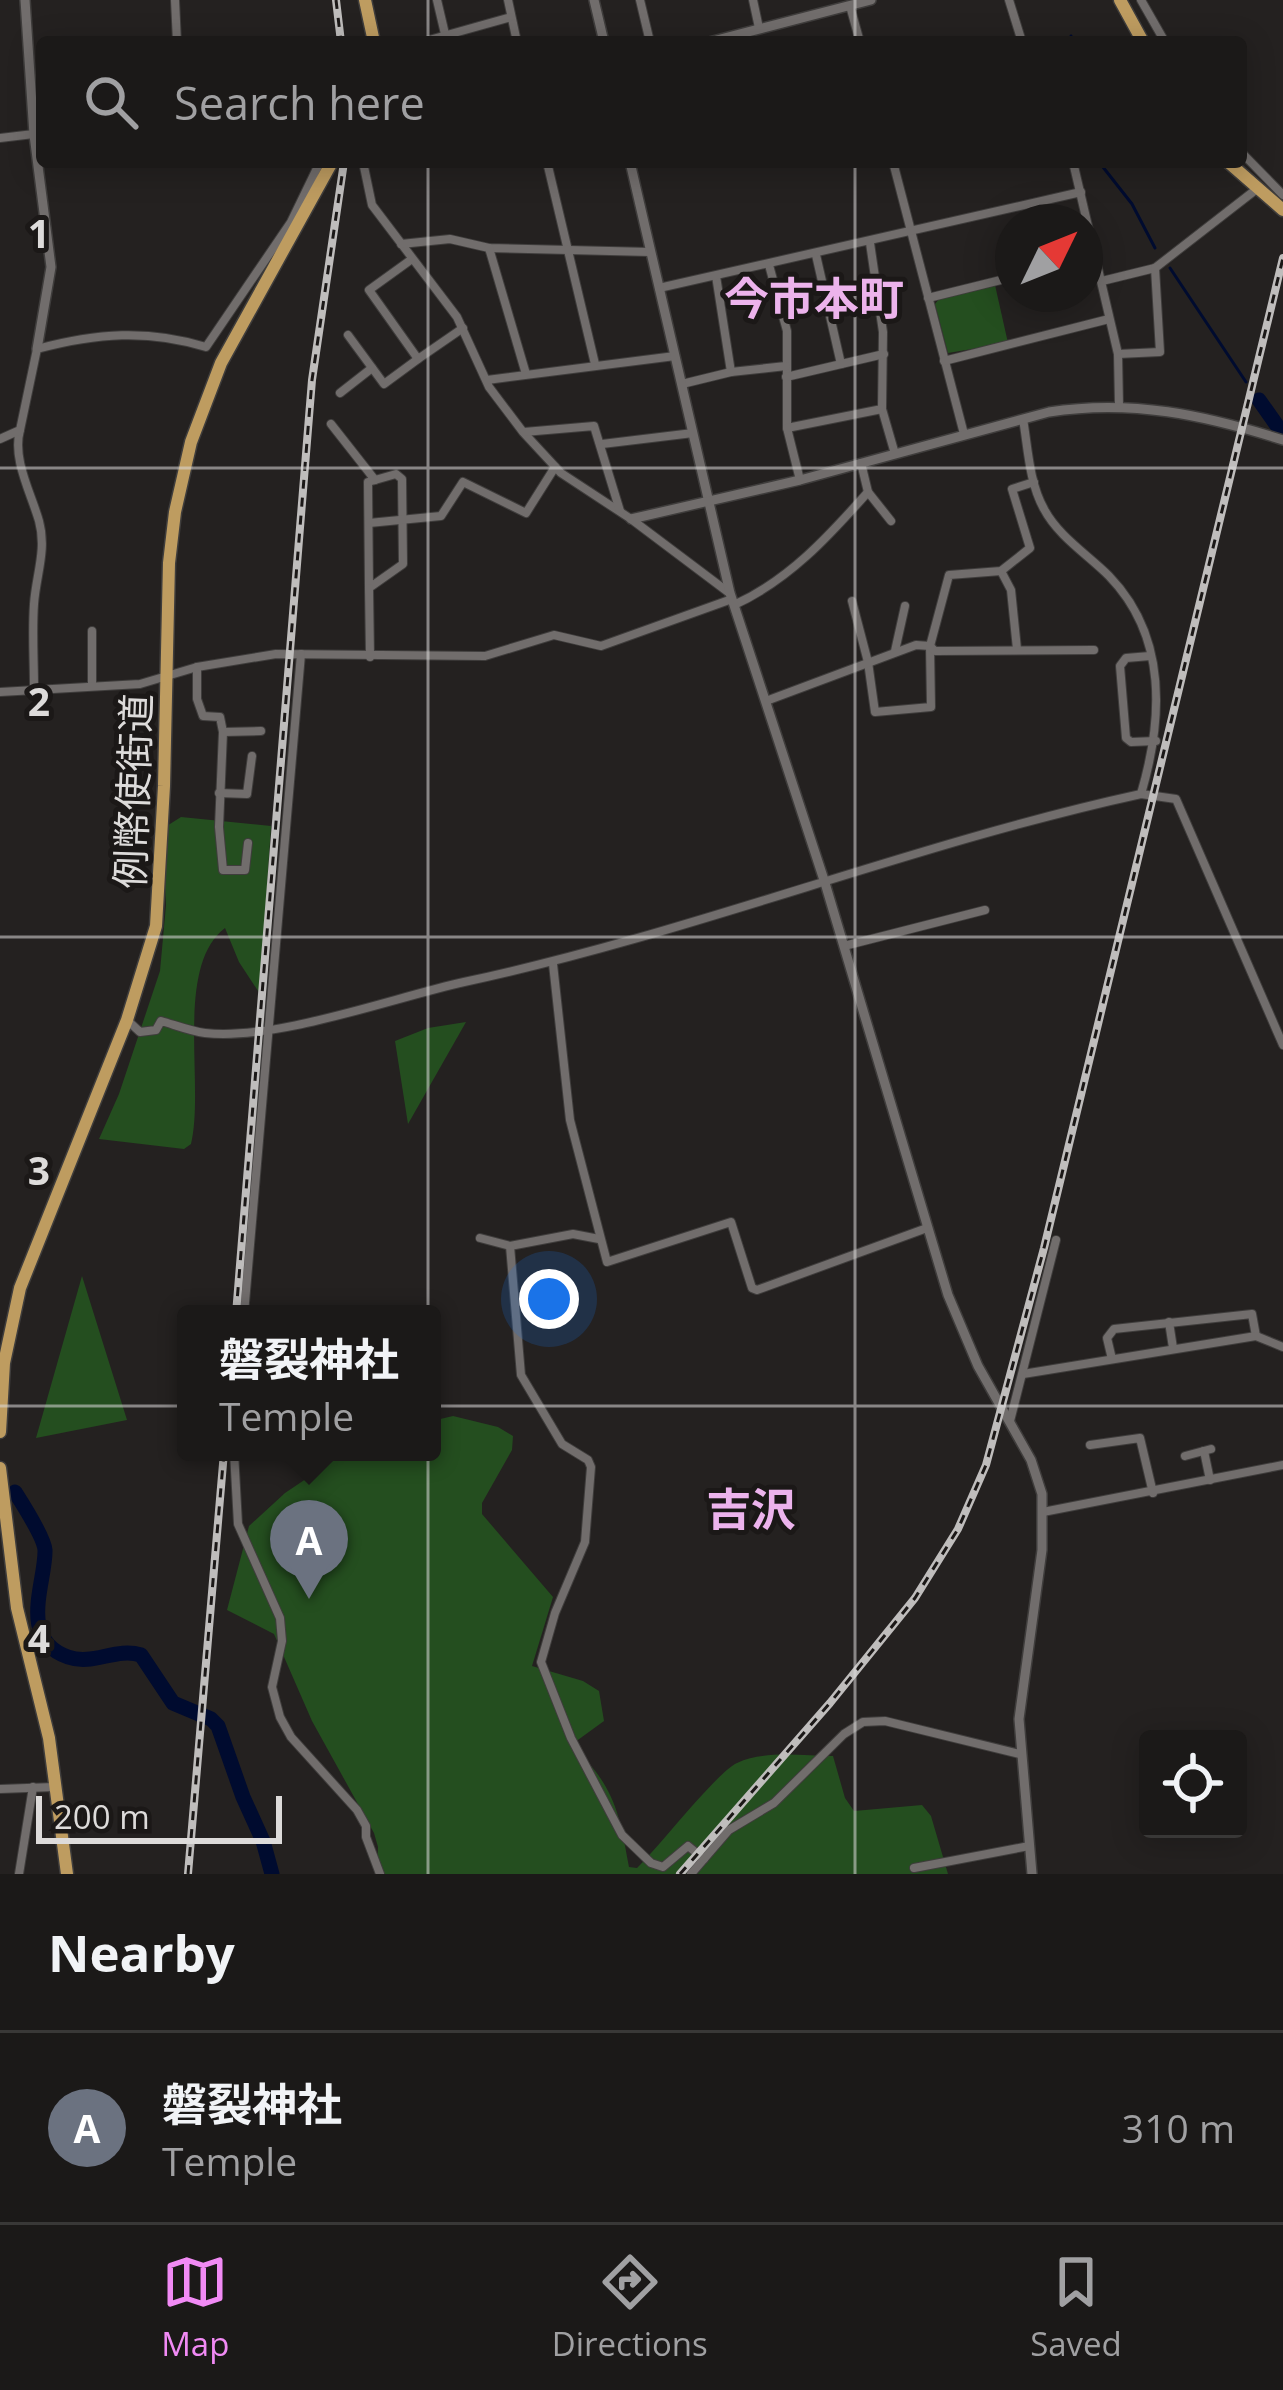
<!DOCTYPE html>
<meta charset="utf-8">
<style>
body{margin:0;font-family:"Open Sans","Noto Sans JP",sans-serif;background:#282625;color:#f1f3f6}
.controls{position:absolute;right:36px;bottom:36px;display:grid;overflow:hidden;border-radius:12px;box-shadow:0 6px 30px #0003}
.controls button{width:108px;height:108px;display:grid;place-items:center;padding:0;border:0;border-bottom:3px solid #393837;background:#1b1918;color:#f1f3f6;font:60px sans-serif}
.compass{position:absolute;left:995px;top:204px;width:108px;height:108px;border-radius:50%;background:#1b1918;box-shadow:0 6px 30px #0003;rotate:47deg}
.scale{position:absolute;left:36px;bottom:30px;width:246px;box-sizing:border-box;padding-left:12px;border:6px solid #dddbda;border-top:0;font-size:33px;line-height:42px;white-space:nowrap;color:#dddbda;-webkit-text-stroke:9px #1b1817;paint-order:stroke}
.you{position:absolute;left:549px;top:1299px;width:42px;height:42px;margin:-30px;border:9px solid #fff;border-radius:50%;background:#1a73e8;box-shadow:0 0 0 18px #1a73e833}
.badge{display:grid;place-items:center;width:78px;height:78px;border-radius:50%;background:#f18af4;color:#fff;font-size:39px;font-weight:700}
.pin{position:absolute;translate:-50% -99px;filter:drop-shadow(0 3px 6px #0008)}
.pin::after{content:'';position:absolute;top:63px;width:42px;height:36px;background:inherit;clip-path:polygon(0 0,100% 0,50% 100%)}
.popup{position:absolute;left:177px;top:1305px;width:264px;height:156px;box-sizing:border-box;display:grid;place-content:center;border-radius:12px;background:#1b1918;filter:drop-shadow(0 3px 9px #0005);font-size:39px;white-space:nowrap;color:#a0a0a2}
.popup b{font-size:45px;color:#f1f3f6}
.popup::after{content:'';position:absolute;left:50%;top:100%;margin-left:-24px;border:24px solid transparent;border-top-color:#1b1918}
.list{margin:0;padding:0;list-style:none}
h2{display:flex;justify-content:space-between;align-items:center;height:156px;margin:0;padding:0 48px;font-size:51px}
h2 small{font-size:39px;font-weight:400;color:#a0a0a2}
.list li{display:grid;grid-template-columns:78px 1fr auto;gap:36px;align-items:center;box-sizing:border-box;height:192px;padding:0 48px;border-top:3px solid #393837}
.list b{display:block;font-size:45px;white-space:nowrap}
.list p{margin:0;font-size:39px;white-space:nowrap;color:#a0a0a2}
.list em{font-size:39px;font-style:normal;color:#a0a0a2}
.icon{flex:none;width:66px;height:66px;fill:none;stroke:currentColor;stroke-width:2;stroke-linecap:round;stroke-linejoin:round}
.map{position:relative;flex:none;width:1283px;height:1874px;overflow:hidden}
.search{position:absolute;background:#1b1918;box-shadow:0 6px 30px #0003;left:36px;right:36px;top:36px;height:132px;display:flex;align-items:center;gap:30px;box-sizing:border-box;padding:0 42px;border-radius:12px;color:#a0a0a2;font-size:45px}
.sheet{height:348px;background:#1b1918}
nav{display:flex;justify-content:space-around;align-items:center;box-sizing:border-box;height:168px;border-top:3px solid #393837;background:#1b1918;font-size:33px;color:#a0a0a2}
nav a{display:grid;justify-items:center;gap:6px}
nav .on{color:#f18af4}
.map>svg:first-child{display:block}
</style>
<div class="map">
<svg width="1283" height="1874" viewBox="0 0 1283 1874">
<rect width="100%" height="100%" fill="#242120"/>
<g fill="#244e1f">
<path d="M995,285l13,58 -60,10 -13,-49 4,-5z"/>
<path d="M181,817l90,9 -11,168 -21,-32 -14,-34c-51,39 -20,157 -34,216l-7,5 -85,-10 20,-45 41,-123 6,-66 -4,-76z"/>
<path d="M466,1022l-58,102 -13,-83 33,-13z"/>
<path d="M82,1276l45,144 -91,18z"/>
<path d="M453,1416l45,11 15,9 -1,14 -30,53v11l71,83 -21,69 51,15 16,10 5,30 -33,24c43,40 48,66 58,122l8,1c23,-22 79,-95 100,-105 28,-13 65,-7 96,-7l12,42 9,13 68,-6 9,11 17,58h-571l1,-27 -4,-14 -62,-112 -38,-87 -47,-24 22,-84 36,-33 61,-41h86v-31z"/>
</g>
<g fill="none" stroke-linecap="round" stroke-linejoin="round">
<g stroke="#000b2f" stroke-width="3">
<path d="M1071,36l1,6"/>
<path d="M1099,162l33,42 23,44"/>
<path d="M1170,268l76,114"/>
</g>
<g stroke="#000b2f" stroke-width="15">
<path d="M1259,400l24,34"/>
<path d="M15,1492c7,11 29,45 30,58 1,32 -28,89 23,107 25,9 48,-10 73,-2l32,48 38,16 7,7 25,71 20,44 9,33"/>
</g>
<g stroke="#3f3d3c" stroke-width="10">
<g id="minor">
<path d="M175,0l2,42"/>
<path d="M437,0l8,34"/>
<path d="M508,0l9,42"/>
<path d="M640,0l10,42"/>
<path d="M753,0l6,28"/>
<path d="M1009,0l13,42"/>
<path d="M1141,0l24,42"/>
<path d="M850,6l10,36"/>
<path d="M422,42l89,-25"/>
<path d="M0,138l42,-5"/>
<path d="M1241,152l42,43"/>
<path d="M363,162l9,43 85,112 32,70 34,45 38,41 70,46 97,73"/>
<path d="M547,162l48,202"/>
<path d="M893,162l71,272"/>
<path d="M1073,162l45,192 1,52"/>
<path d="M870,243l13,89 -1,77 13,45"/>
<path d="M401,244l49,-5 39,9 161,4"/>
<path d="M489,248l37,126"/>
<path d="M816,255l25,109"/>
<path d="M412,259l-43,31 49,69 45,-31"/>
<path d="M769,265l18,66v97l13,52"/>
<path d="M716,276l15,96"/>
<path d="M1102,281l53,-13 103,-80"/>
<path d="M659,288l422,-96"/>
<path d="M928,298l85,-21"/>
<path d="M348,335l36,49 34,-25"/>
<path d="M1118,354l42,-2 -5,-84"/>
<path d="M944,361l165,-42"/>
<path d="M786,377l98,-23"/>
<path d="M487,380l188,-24"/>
<path d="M682,384l49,-12 55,-6"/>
<path d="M340,393l32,-25"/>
<path d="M1023,419c5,29 6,63 21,90 14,27 44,46 65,67 59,61 54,143 32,218"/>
<path d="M331,424l44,56"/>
<path d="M787,428l95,-19"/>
<path d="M20,430c-8,29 11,63 19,91 8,29 -3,54 -5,83 -2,28 0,56 0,84"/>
<path d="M524,432l70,-6 26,85"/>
<path d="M0,439l20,-9 17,-81c59,-16 111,-20 169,-2l85,-125 29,-60"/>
<path d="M602,444l91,-11"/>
<path d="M861,463l7,29 23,29"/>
<path d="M396,474l6,5 1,85 -34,24 -1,-106z"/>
<path d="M369,523l72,-7 22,-34 63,31 29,-46"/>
<path d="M1001,571l10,19 6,59"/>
<path d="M369,588l1,69"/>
<path d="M852,601l16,61 7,50 56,-5 -1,-61 19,-71 52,-4 29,-23 -18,-59 22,-7"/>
<path d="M734,605c55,-25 95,-69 134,-113"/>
<path d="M895,651l10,-45"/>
<path d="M1150,656l-24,2 -6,8 6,72 5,4 25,-1"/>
<path d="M197,667v32l6,17 17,1 3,15 -4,95 4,43h22l3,-27"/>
<path d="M92,686v-55"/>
<path d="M0,692l140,-8 57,-17 79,-13 209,2 69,-21 47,11 131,-47"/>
<path d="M766,701l150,-56 14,1 5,5 159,-1"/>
<path d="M223,732l38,-1"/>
<path d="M219,793l28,1 5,-38"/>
<path d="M844,946l141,-36"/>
<path d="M553,964l17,156 37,142 124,-40 21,66 5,2 170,-62"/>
<path d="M127,1020l13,12 16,-2 5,-9c14,4 29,10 44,12 71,8 187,-35 259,-51 229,-49 448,-138 677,-188l35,5 107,246"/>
<path d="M480,1238l30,8 63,-12 26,5"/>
<path d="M510,1246l11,129 41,69 26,16 3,7 -6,75 -30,71 -14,49 30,76 51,97 29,28 12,4 25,-21 16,13"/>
<path d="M244,1314l57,-660"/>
<path d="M1169,1322l4,26"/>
<path d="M1112,1359l-5,-21 7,-9 138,-15 4,22"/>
<path d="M1023,1374l233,-38 27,11"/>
<path d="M1010,1421l46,-181"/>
<path d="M1090,1445l50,-7 13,55"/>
<path d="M1204,1451l6,29"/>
<path d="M234,1452l4,72 42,94 2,23 -10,46 8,30 11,20 66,73 9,16v11l14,37"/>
<path d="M1185,1456l26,-7"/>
<path d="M1043,1512l240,-47"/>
<path d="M0,1789l54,-2"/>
<path d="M914,1868l115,-22"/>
<path d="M19,1874l14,-87"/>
<path d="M691,1874l38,-44 45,-27 70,-69 19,-12 22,-1 135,33"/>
</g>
</g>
<g stroke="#3f3d3c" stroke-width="12">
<g id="tertiary">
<path d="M25,0l9,135 17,132 -14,82"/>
<path d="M594,0l10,42"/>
<path d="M709,42l162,-42"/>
<path d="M630,162l100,431 95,290 123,412 30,71 53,94 11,34v56l-23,169 13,155"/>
<path d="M631,519l169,-39 249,-68c82,-13 156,3 234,28"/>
</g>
</g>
<g stroke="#3f3d3c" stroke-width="15">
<g id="trunk">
<path d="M365,0l9,42"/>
<path d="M1120,0l23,42"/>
<path d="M1228,162l55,48"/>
<path d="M0,1432l4,-69 16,-75 107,-268 29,-94 8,-140 5,-223 6,-51 16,-70 30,-79 111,-201"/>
<path d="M0,1468l17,140 32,130 18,136"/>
</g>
</g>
<use href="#minor" stroke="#716d6c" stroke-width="8"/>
<use href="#tertiary" stroke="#716d6c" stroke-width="9"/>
<use href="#trunk" stroke="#be9c60" stroke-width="12"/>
<g stroke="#bfbdbc" stroke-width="8">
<g id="rail">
<path d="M336,0l5,42"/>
<path d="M236,1314l76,-934 32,-218"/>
<path d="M188,1874l36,-422"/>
<path d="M680,1874l150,-171 85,-105 43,-69 28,-64 58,-217 239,-990"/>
</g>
</g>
<use href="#rail" stroke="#1b1817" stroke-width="3" stroke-dasharray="9" stroke-linecap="butt"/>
</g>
<path fill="none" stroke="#dddbda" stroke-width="3" stroke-opacity="0.55" d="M428,0v42M855,0v42M428,162v1712M855,162v1712M0,468h1283M0,937h1283M0,1406h1283"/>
<g text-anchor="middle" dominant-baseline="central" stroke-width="10" stroke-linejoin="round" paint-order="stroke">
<g font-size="39" fill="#dddbda" stroke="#1b1817">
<text transform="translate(132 791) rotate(-88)">例幣使街道</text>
</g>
<g font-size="45" font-weight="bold" fill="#ecb3ec" stroke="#1b1817">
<text x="814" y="297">今市本町</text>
<text x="751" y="1508">吉沢</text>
</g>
</g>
<g font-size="39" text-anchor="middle" font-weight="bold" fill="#dddbda" stroke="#1b1817" stroke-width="10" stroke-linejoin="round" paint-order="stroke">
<text x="39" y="248">1</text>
<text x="39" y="716">2</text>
<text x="39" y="1185">3</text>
<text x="39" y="1653">4</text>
</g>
</svg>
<div class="controls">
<button><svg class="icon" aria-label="locate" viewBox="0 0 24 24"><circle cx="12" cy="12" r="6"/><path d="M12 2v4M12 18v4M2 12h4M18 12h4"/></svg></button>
</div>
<svg class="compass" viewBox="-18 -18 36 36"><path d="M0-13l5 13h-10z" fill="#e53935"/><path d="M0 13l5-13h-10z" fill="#a0a0a2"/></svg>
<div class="scale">200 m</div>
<div class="you"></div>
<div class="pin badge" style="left:309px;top:1599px;background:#6b7280">A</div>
<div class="popup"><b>磐裂神社</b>Temple</div>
<div class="search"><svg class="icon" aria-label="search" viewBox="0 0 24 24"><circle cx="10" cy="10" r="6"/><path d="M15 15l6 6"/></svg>Search here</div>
</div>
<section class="sheet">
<h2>Nearby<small></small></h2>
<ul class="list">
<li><span class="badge" style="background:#6b7280">A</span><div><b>磐裂神社</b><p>Temple</p></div><em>310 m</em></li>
</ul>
</section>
<nav>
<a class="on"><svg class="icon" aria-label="map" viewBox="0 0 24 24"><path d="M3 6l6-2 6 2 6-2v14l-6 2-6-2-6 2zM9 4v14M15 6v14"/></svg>Map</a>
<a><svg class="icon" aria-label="directions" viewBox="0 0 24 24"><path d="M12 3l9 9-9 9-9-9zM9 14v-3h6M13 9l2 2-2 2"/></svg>Directions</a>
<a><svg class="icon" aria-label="saved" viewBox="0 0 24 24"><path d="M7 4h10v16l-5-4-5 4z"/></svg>Saved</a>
</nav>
